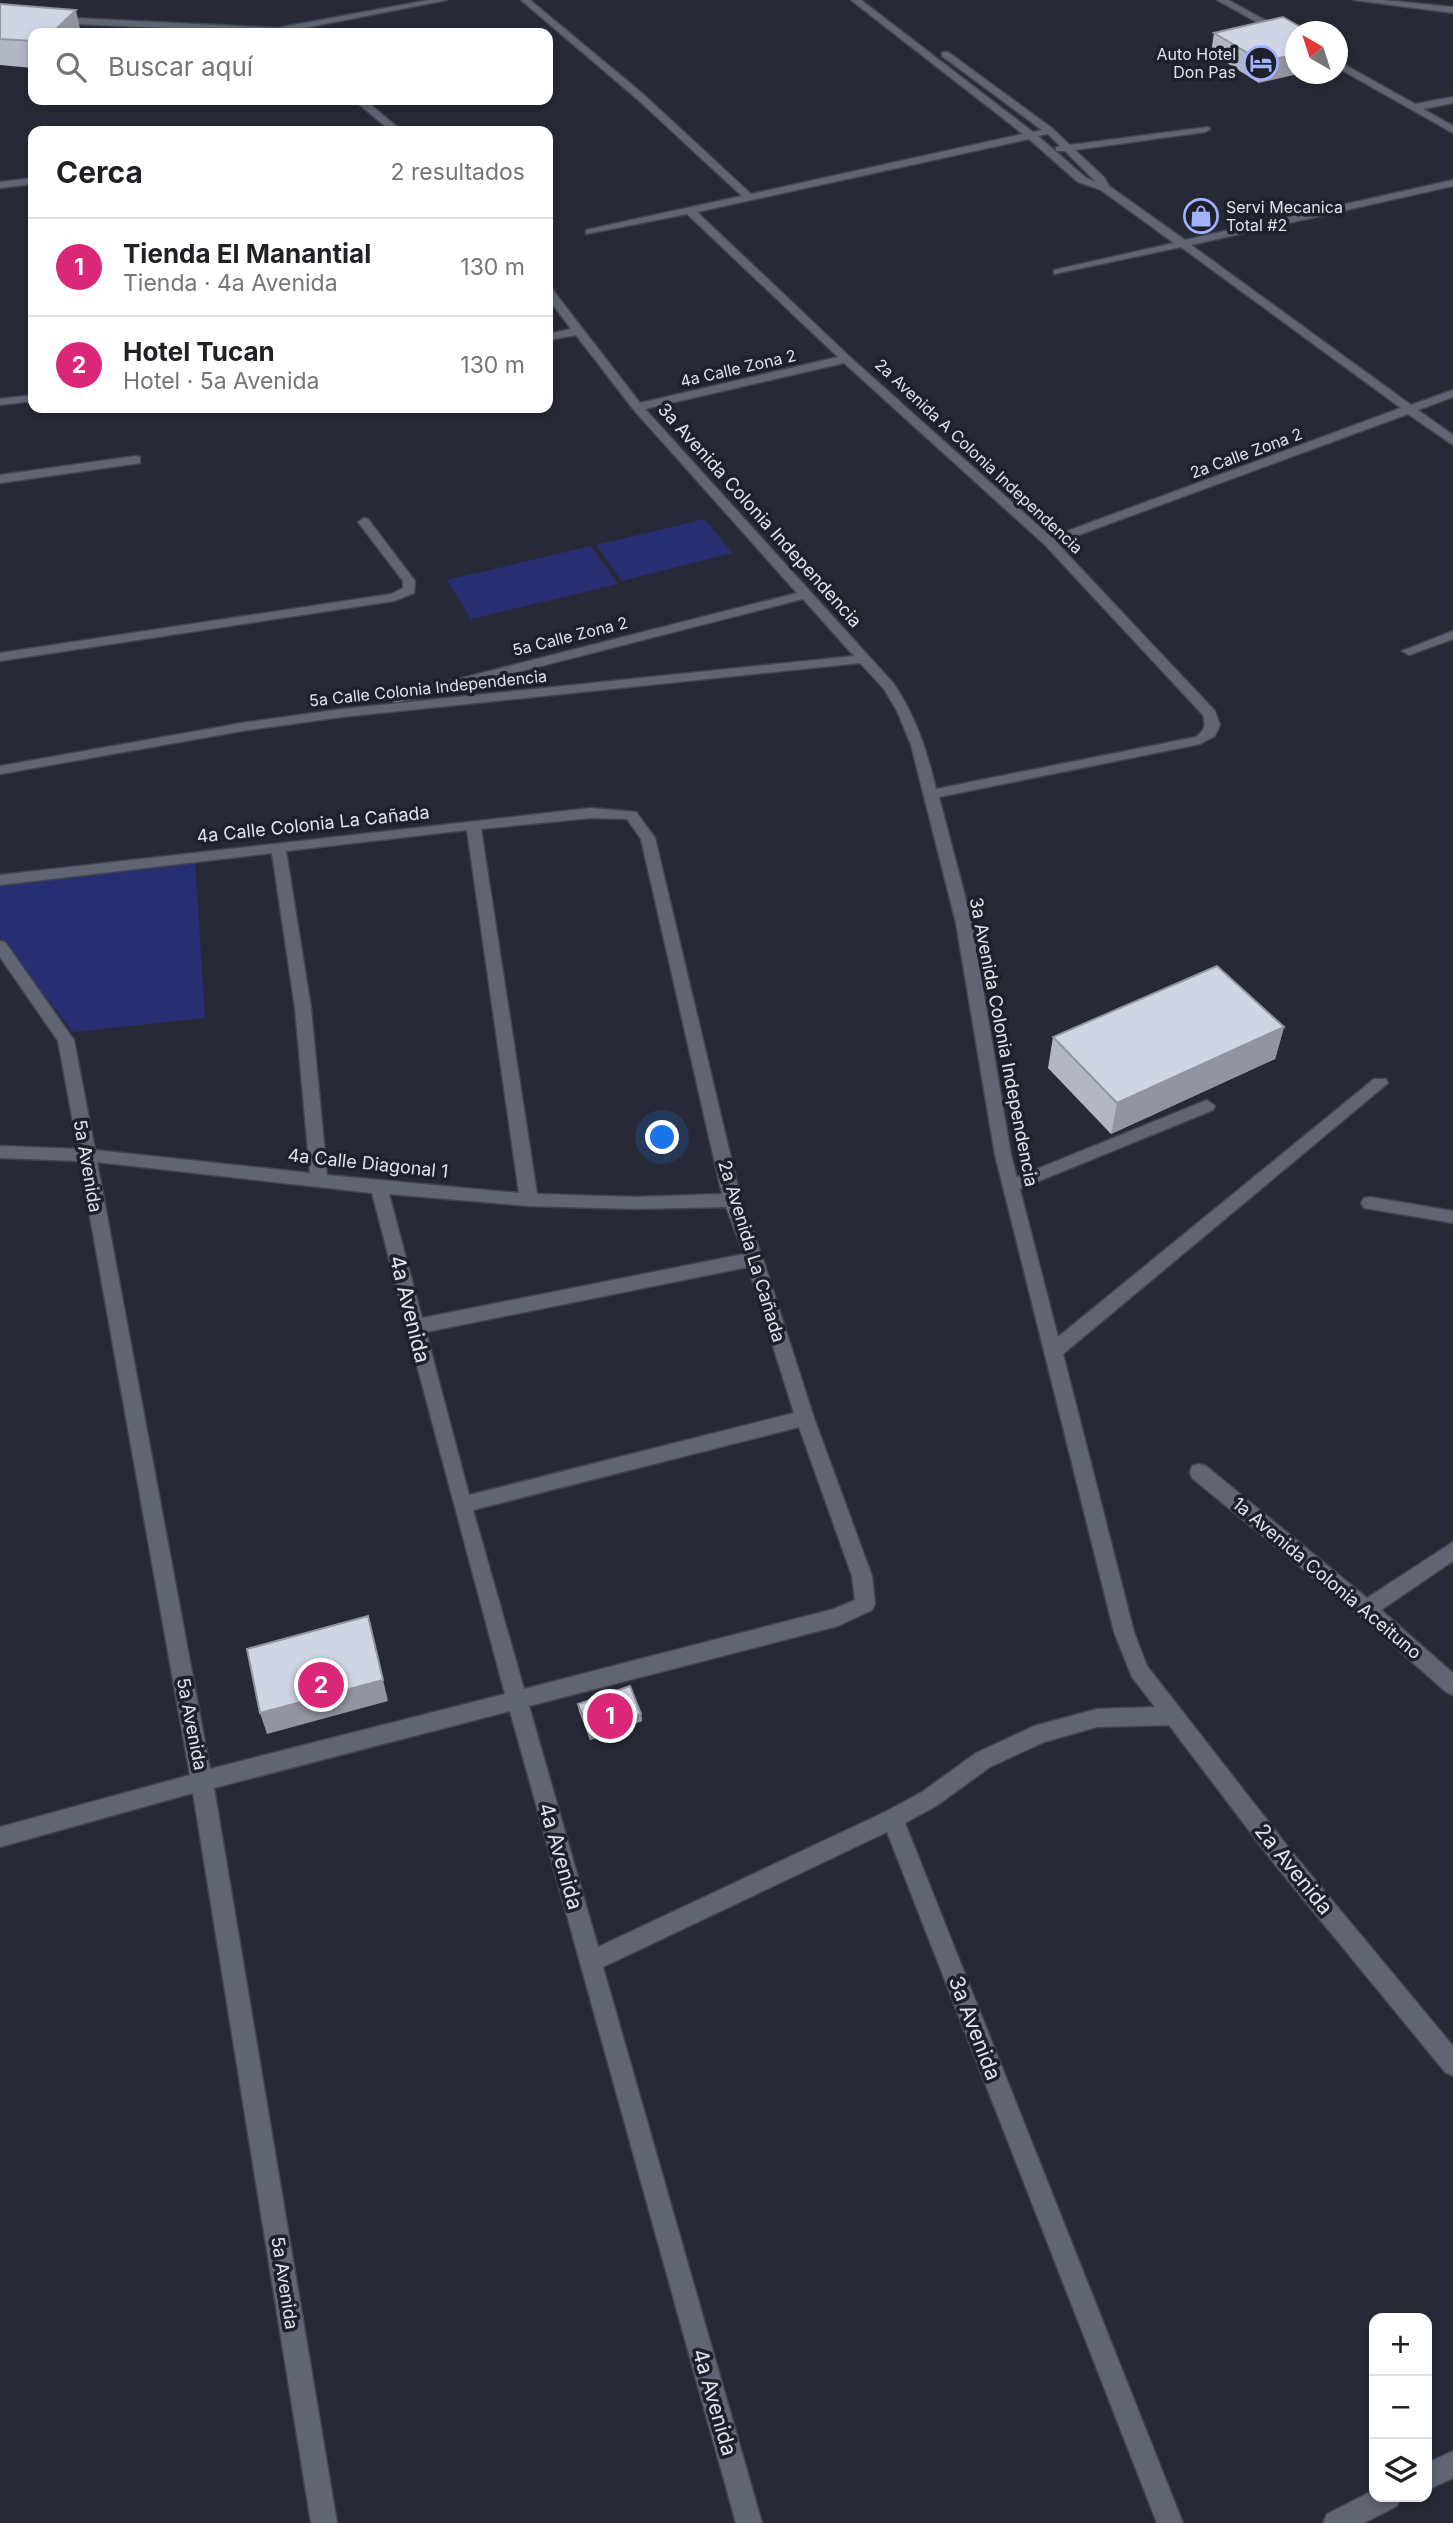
<!DOCTYPE html>
<html lang="es">
<meta charset="utf-8">
<style>
body{margin:0;font-family:Inter,sans-serif;background:#f6f6f6;color:#202124}
.controls{position:absolute;right:21px;bottom:21px;display:grid;overflow:hidden;border-radius:14px;box-shadow:0 4px 10px #0003}
.controls button{width:63px;height:63px;display:grid;place-items:center;padding:0;border:0;border-bottom:2px solid #e0e0e0;background:#fff;color:#202124;font:35px sans-serif}
.compass{position:absolute;left:1285px;top:21px;width:63px;height:63px;border-radius:50%;background:#fff;box-shadow:0 4px 10px #0003;rotate:321deg}
.you{position:absolute;left:663px;top:1138px;width:24px;height:24px;margin:-18px;border:5px solid #fff;border-radius:50%;background:#1a73e8;box-shadow:0 0 0 10px #1a73e833}
.badge{display:grid;place-items:center;width:46px;height:46px;border-radius:50%;background:#db2777;color:#fff;font-size:23px;font-weight:700}
.pin{position:absolute;translate:-50% -50%;border:4px solid #fff;box-shadow:0 2px 7px #0006}
.list{margin:0;padding:0;list-style:none}
h2{display:flex;justify-content:space-between;align-items:center;height:91px;margin:0;padding:0 28px;font-size:30px}
h2 small{font-size:23px;font-weight:400;color:#757577}
.list li{display:grid;grid-template-columns:46px 1fr auto;gap:21px;align-items:center;box-sizing:border-box;height:98px;padding:0 28px;border-top:2px solid #e0e0e0}
.list b{display:block;font-size:26px;white-space:nowrap}
.list p{margin:0;font-size:23px;white-space:nowrap;color:#757577}
.list em{font-size:23px;font-style:normal;color:#757577}
.icon{flex:none;width:38px;height:38px;fill:none;stroke:currentColor;stroke-width:2;stroke-linecap:round;stroke-linejoin:round}
.map{position:relative;flex:none;width:1453px;height:2523px;overflow:hidden}
.search{position:absolute;background:#fff;box-shadow:0 4px 10px #0003;left:28px;top:28px;width:525px;height:77px;display:flex;align-items:center;gap:18px;box-sizing:border-box;padding:0 24px;border-radius:14px;color:#757577;font-size:26px}
.panel{position:absolute;background:#fff;box-shadow:0 4px 10px #0003;left:28px;top:126px;width:525px;height:287px;border-radius:14px}
.map>svg:first-child{display:block}
</style>
<div class="map">
<svg width="1453" height="2523" viewBox="0 0 1453 2523">
<rect width="100%" height="100%" fill="#272a36"/>
<g fill="#282e72">
<path d="M705,519l27,34 -110,28 -26,-36z"/>
<path d="M591,546l27,38 -147,35 -24,-39z"/>
<path d="M195,861l10,157 -132,14 -73,-94v-54z"/>
</g>
<g fill="none" stroke-linecap="round" stroke-linejoin="round">
<g stroke="#42454f" stroke-width="3">
<path id="service" d="M1207,1100l8,6 -2,4 -196,80 -6,2 -8,-6 2,-4z"/>
</g>
<g stroke="#42454f" stroke-width="3">
<g id="minor">
<path d="M521,0h9l113,94 108,100 272,-60 -172,-134h10l172,132 9,-2 -100,-74v-4h6l105,77 17,16 138,-18 2,2 -5,3 -130,18 29,27 5,9 76,54 268,-60v6l-262,59 220,160 42,-15v7l-35,13 35,25v10l-45,-31 -351,129 158,168 5,14 -5,11 -15,8 -261,53 33,126 39,232 47,182 316,-258h12l2,4 -325,271 71,278 13,34 145,186 161,194v30l-8,-4 -169,-206 -107,-141 -72,2 -53,15 -54,25 -54,39 -31,17 278,700h-26l-270,-691 -284,135 159,556h-26l-226,-812 -296,77 123,735h-26l-118,-730 -193,54v-20l190,-52 -110,-614 -80,-3v-12l78,3 -20,-108 -58,-84v-16l5,1 69,98 21,110 215,23 -15,-165 -23,-155 -272,32v-10l591,-67 45,4 19,26 86,362 22,59 51,159 58,158 3,28 -3,6 -34,16 -309,80 69,241 287,-135 37,-20 54,-39 58,-27 63,-17 58,-2 -23,-30 -18,-45 -119,-477 -39,-232 -45,-178 -14,-34 -13,-22 -24,-26 -518,54 -94,13 -248,44v-8l248,-44 94,-13 512,-53 -51,-57 -407,104 -7,-4 2,-3 406,-103 -164,-184 -57,-74 -28,5v-6l23,-5 -23,-31v-10l4,1 88,114 198,-46 -151,-143 -101,20v-4l4,-1 152,-33 -106,-98zM1048,134l12,12 -4,1v4h9l31,31 -10,-4 -48,-42zM1029,139l49,43 23,8 73,53 -120,27v4l127,-27 220,161 -350,129 -201,-180 -153,-145zM844,363l201,182 158,170c3,11 2,15 -7,22l-260,52c-9,-38 -20,-72 -42,-105l-249,-275zM591,818l36,1 14,20 81,355 -86,3 -99,-3 -56,-365zM467,830l52,363 -192,-18 -16,-167 -25,-157zM97,1162l275,31 34,131 -2,3 4,5 97,362 -295,75zM389,1194l140,12 107,3 90,-2 18,47 -322,64zM748,1267l46,146 -325,82 -43,-163zM799,1427l53,149 3,24 -21,9 -310,80 -51,-179z"/>
<path d="M1217,0h11l68,37v7z"/>
<path d="M1354,0h29l70,7v6z"/>
<path d="M1338,61l77,43 38,-7v6l-30,6 30,17v7l-115,-65z"/>
<path d="M354,100h11l37,31h-11z"/>
<path d="M33,178v6l-33,4v-6z"/>
<path d="M33,395v6l-33,4v-6z"/>
<path d="M136,456l4,1v6l-140,20v-8z"/>
<path d="M364,518l4,1 47,62 -1,12 -20,8 -394,60v-8l391,-59 12,-6v-7l-45,-59z"/>
<path d="M1453,631v8l-44,16 -7,-4z"/>
<path d="M1370,1197l83,14v12l-89,-15 -3,-5 3,-5z"/>
<path d="M1199,1464l7,2 161,132 86,-56v19l-72,49 72,63v22l-7,-3 -87,-77 -167,-137 -2,-6 2,-6z"/>
<path d="M1453,2451v27l-26,12v-27z"/>
<path d="M1374,2490v7h27l-4,9 -33,17h-41l4,-9z"/>
</g>
</g>
<g stroke="#42454f" stroke-width="3">
<path id="tertiary" d="M429,0h18l-168,33 -225,-10 -4,-3 4,-3 223,11z"/>
</g>
<use href="#service" fill="#616472" fill-rule="evenodd"/>
<use href="#minor" fill="#616472" fill-rule="evenodd"/>
<use href="#tertiary" fill="#616472" fill-rule="evenodd"/>
</g>
<g fill="#b3b7c5">
<path d="M0,4l33,29v35l-33,-3z"/>
<path d="M1309,32l-50,51 -48,-30 3,-20z"/>
<path d="M1284,1027l-9,32 -164,75 -63,-66 5,-31z"/>
<path d="M578,1704l63,10 1,7 -52,19 -11,-29z"/>
</g>
<g fill="#9295a0">
<path d="M76,10l5,23h-29z"/>
<path d="M1296,54v20h2l-39,9 4,-21z"/>
<path d="M1284,1027l-9,32 -164,75 6,-31z"/>
<path d="M368,1616l20,85 -121,33 -7,-21z"/>
<path d="M641,1714l1,7 -52,19 -1,-8z"/>
</g>
<g fill="#d0d5e5" stroke="#9295a0" stroke-width="2">
<path d="M0,4l76,6 -24,23h-19v8l-33,-2z"/>
<path d="M1283,17l26,15h-13v22l-33,8 -49,-29z"/>
<path d="M1217,966l67,61 -167,76 -64,-66z"/>
<path d="M368,1616l15,64 -123,33 -13,-64z"/>
<path d="M630,1686l11,28 -52,18 -11,-28z"/>
</g>
<defs>
<g id="hotel-ring" transform="scale(1.75)"><circle r="9.5" fill="#1e212c" stroke="#a2b2fd" stroke-width="1.5"/><path d="M-6-4.5h1.5V1H6V5H4.5V3h-9V5H-6ZM-4 0a1.8 1.8 0 1 1 3.6 0ZM.5 0V-2.5h3Q6-2.5 6 0Z" fill="#a2b2fd"/></g>
<g id="shop-ring" transform="scale(1.75)"><circle r="9.5" fill="#1e212c" stroke="#a2b2fd" stroke-width="1.5"/><path d="M-5-2.5h2.3a2.7 3.5 0 0 1 5.4 0H5L5.5 6h-11ZM-1.5-2.5h3a1.5 2.3 0 0 0-3 0Z" fill="#a2b2fd"/></g>
</defs>
<g fill-rule="evenodd">
<use href="#hotel-ring" x="1261" y="63"/>
<use href="#shop-ring" x="1201" y="216"/>
</g>
<g text-anchor="middle" dominant-baseline="central" stroke-width="7" stroke-linejoin="round" paint-order="stroke">
<g font-size="16" fill="#e2e4ec" stroke="#1e212c" text-anchor="end">
<text x="1236" y="54">Auto Hotel<tspan x="1236" dy="18">Don Pas</tspan></text>
<text x="1226" y="207" text-anchor="start">Servi Mecanica<tspan x="1226" dy="18">Total #2</tspan></text>
</g>
<g font-size="16" fill="#e2e4ec" stroke="#1e212c">
<text transform="translate(738 368) rotate(-13)">4a Calle Zona 2</text>
<text transform="translate(1246 453) rotate(-20)">2a Calle Zona 2</text>
<text transform="translate(979 456) rotate(43)">2a Avenida A Colonia Independencia</text>
<text transform="translate(570 636) rotate(-14)">5a Calle Zona 2</text>
<text transform="translate(428 688) rotate(-6)">5a Calle Colonia Independencia</text>
</g>
<g font-size="18" fill="#e2e4ec" stroke="#1e212c">
<text transform="translate(760 515) rotate(48)">3a Avenida Colonia Independencia</text>
<text transform="translate(313 824) rotate(-6)">4a Calle Colonia La Cañada</text>
<text transform="translate(1004 1042) rotate(79)">3a Avenida Colonia Independencia</text>
<text transform="translate(368 1163) rotate(6)">4a Calle Diagonal 1</text>
<text transform="translate(88 1166) rotate(80)">5a Avenida</text>
<text transform="translate(752 1251) rotate(73)">2a Avenida La Cañada</text>
<text transform="translate(1327 1578) rotate(40)">1a Avenida Colonia Aceituno</text>
<text transform="translate(192 1724) rotate(79)">5a Avenida</text>
<text transform="translate(285 2283) rotate(81)">5a Avenida</text>
</g>
<g font-size="21" fill="#e2e4ec" stroke="#1e212c">
<text transform="translate(410 1309) rotate(76)">4a Avenida</text>
<text transform="translate(561 1856) rotate(74)">4a Avenida</text>
<text transform="translate(1294 1869) rotate(51)">2a Avenida</text>
<text transform="translate(975 2028) rotate(69)">3a Avenida</text>
<text transform="translate(715 2402) rotate(74)">4a Avenida</text>
</g>
</g>
</svg>
<div class="controls">
<button>+</button>
<button>−</button>
<button><svg class="icon" aria-label="layers" viewBox="0 0 24 24"><path d="M12 4l9 5-9 5-9-5zM3 14l9 5 9-5"/></svg></button>
</div>
<svg class="compass" viewBox="-18 -18 36 36"><path d="M0-13l5 13h-10z" fill="#e53935"/><path d="M0 13l5-13h-10z" fill="#757577"/></svg>
<div class="you"></div>
<div class="pin badge" style="left:610px;top:1716px">1</div>
<div class="pin badge" style="left:321px;top:1685px">2</div>
<div class="search"><svg class="icon" aria-label="search" viewBox="0 0 24 24"><circle cx="10" cy="10" r="6"/><path d="M15 15l6 6"/></svg>Buscar aquí</div>
<section class="panel">
<h2>Cerca<small>2 resultados</small></h2>
<ul class="list">
<li><span class="badge">1</span><div><b>Tienda El Manantial</b><p>Tienda · 4a Avenida</p></div><em>130 m</em></li>
<li><span class="badge">2</span><div><b>Hotel Tucan</b><p>Hotel · 5a Avenida</p></div><em>130 m</em></li>
</ul>
</section>
</div>
